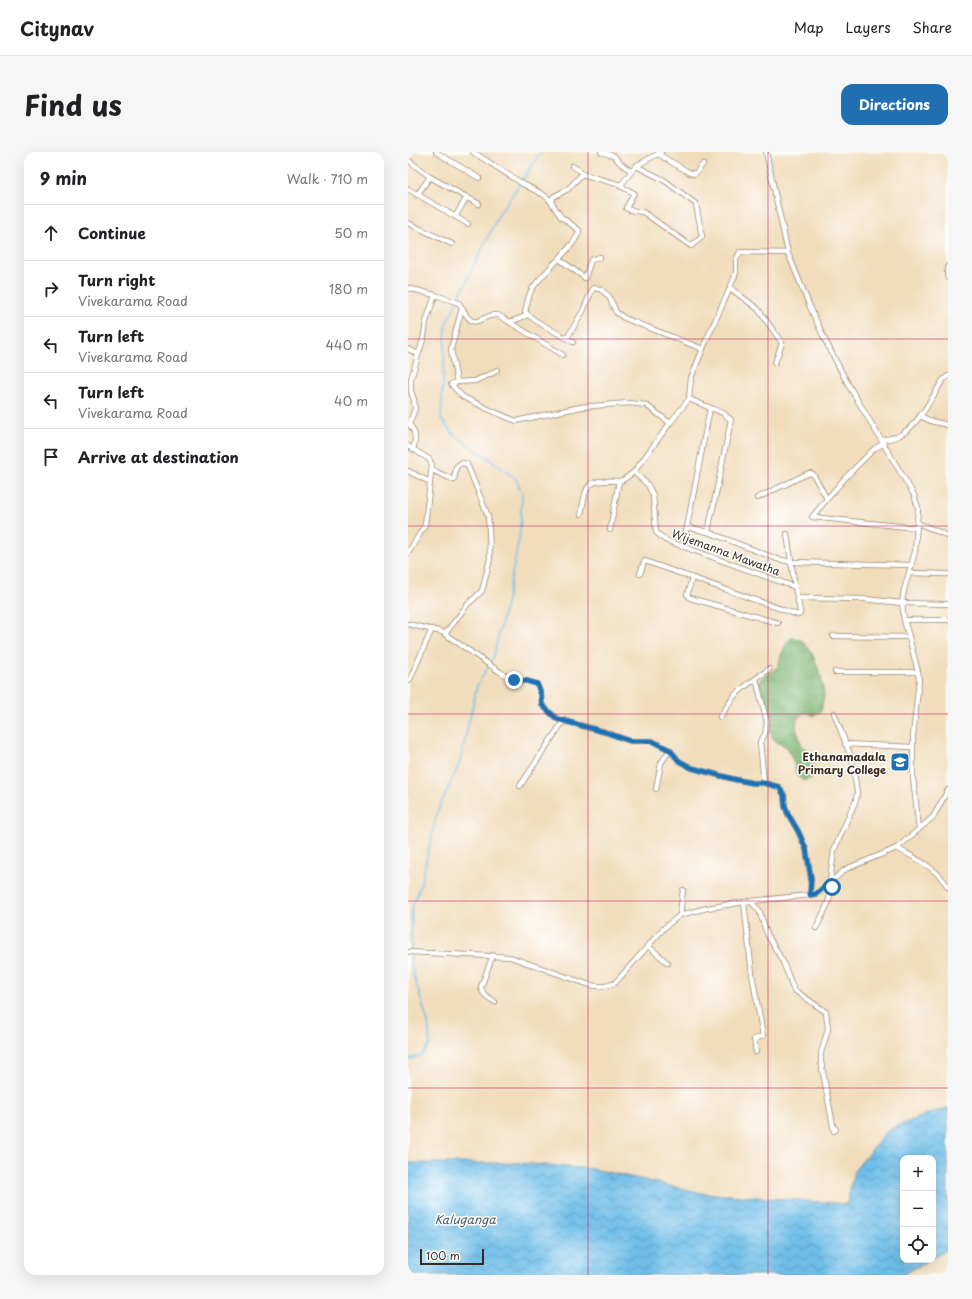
<!DOCTYPE html>
<meta charset="utf-8">
<style>
body{margin:0;font-family:"Playpen Sans",sans-serif;background:#f6f6f6;color:#202124}
.controls{position:absolute;right:12px;bottom:12px;display:grid;overflow:hidden;border-radius:8px;box-shadow:0 4px 16px #0002}
.controls button{width:36px;height:36px;display:grid;place-items:center;padding:0;border:0;border-bottom:1px solid #e0e0e0;background:#fff;color:#202124;font:20px sans-serif}
.scale{position:absolute;left:12px;bottom:10px;width:64px;box-sizing:border-box;padding-left:4px;border:2px solid #3b2a1e;border-top:0;font-size:11px;line-height:14px;white-space:nowrap;color:#3b2a1e;-webkit-text-stroke:3px #fff;paint-order:stroke}
.stop{position:absolute;width:12px;height:12px;margin:-9px;border:3px solid #1f6fb2;border-radius:50%;background:#fff}
.stop.end{background:#1f6fb2;border-color:#fff;box-shadow:0 1px 4px #0008}
.list{margin:0;padding:0;list-style:none}
h2{display:flex;justify-content:space-between;align-items:center;height:52px;margin:0;padding:0 16px;font-size:17px}
h2 small{font-size:13px;font-weight:400;color:#757577}
.list li{display:grid;grid-template-columns:26px 1fr auto;gap:12px;align-items:center;box-sizing:border-box;height:56px;padding:0 16px;border-top:1px solid #e0e0e0}
.list b{display:block;font-size:15px;white-space:nowrap}
.list p{margin:0;font-size:13px;white-space:nowrap;color:#757577}
.list em{font-size:13px;font-style:normal;color:#757577}
.icon{flex:none;width:22px;height:22px;fill:none;stroke:currentColor;stroke-width:2;stroke-linecap:round;stroke-linejoin:round}
.map{position:relative;flex:none;width:540px;height:1123px;overflow:hidden;border-radius:12px}
header{display:flex;align-items:center;gap:24px;box-sizing:border-box;height:56px;padding:0 20px;background:#fff;border-bottom:1px solid #e0e0e0}
header strong{font-size:19px}
nav{display:flex;gap:22px;margin-inline-start:auto;font-size:14px}
.intro{display:flex;align-items:center;justify-content:space-between;box-sizing:border-box;height:96px;padding:0 24px}
h1{margin:0;font-size:28px}
.button{padding:10px 18px;border-radius:12px;background:#1f6fb2;color:#fff;font-size:14px;font-weight:700}
main{display:flex;gap:24px;padding:0 24px}
aside{flex:1;background:#fff;border-radius:12px;box-shadow:0 4px 16px #0002}
.map>svg:first-child{display:block}
</style>
<header>
<strong>Citynav</strong>
<nav><a>Map</a><a>Layers</a><a>Share</a></nav>
</header>
<div class="intro"><h1>Find us</h1><a class="button">Directions</a></div>
<main>
<aside>
<h2>9 min<small>Walk · 710 m</small></h2>
<ul class="list">
<li><svg class="icon" aria-label="ahead" viewBox="0 0 24 24"><path d="M12 20V5M6 11l6-6 6 6"/></svg><div><b>Continue</b></div><em>50 m</em></li>
<li><svg class="icon" aria-label="right" viewBox="0 0 24 24"><path d="M7 20v-9h11M14 6l5 5-5 5"/></svg><div><b>Turn right</b><p>Vivekarama Road</p></div><em>180 m</em></li>
<li><svg class="icon" aria-label="left" viewBox="0 0 24 24"><path d="M17 20v-9H6M10 6l-5 5 5 5"/></svg><div><b>Turn left</b><p>Vivekarama Road</p></div><em>440 m</em></li>
<li><svg class="icon" aria-label="left" viewBox="0 0 24 24"><path d="M17 20v-9H6M10 6l-5 5 5 5"/></svg><div><b>Turn left</b><p>Vivekarama Road</p></div><em>40 m</em></li>
<li><svg class="icon" aria-label="arrive" viewBox="0 0 24 24"><path d="M6 21V4h12l-3 4 3 4H6"/></svg><div><b>Arrive at destination</b></div></li>
</ul>
</aside>
<div class="map">
<svg width="540" height="1123" viewBox="0 0 540 1123">
<defs>
<pattern id="forest-crowns" width="20" height="18" patternUnits="userSpaceOnUse"><rect width="20" height="18" fill="#7cb370"/><path d="M2 6a3 3 0 1 1 6 0M12 15a3 3 0 1 1 6 0" fill="none" stroke="#67925b"/></pattern>
<pattern id="water-waves" width="16" height="10" patternUnits="userSpaceOnUse"><rect width="16" height="10" fill="#6ebee9"/><path d="M0 5q4-4 8 0t8 0" fill="none" stroke="#5c9bbc"/></pattern>
</defs>
<rect width="100%" height="100%" fill="#fff"/>
<filter id="ink" filterUnits="userSpaceOnUse"><feTurbulence type="fractalNoise" baseFrequency=".025" numOctaves="2"/><feDisplacementMap in="SourceGraphic" scale="8" xChannelSelector="R" yChannelSelector="G"/><feConvolveMatrix kernelMatrix="1 2 1 2 8 2 1 2 1" color-interpolation-filters="sRGB"/></filter>
<filter id="wash" filterUnits="userSpaceOnUse"><feTurbulence type="fractalNoise" baseFrequency=".012" numOctaves="4" result="noise"/><feDisplacementMap in="SourceGraphic" scale="16" xChannelSelector="R" yChannelSelector="G"/><feGaussianBlur stdDeviation="0.9" result="paint"/><feColorMatrix in="noise" values="0 0 0 0 0 0 0 0 0 0 0 0 0 0 0 0 0 1.4 0 .05"/><feComposite in="paint" operator="in"/></filter>
<g filter="url(#wash)">
<rect width="100%" height="100%" fill="#f1ddbc"/>
<path fill="url(#forest-crowns)" stroke="#5c6e47" d="M384,485l9,3 11,13 9,23 3,19 -3,16 -8,5 -4,-3h-6l-6,6 -1,9 5,16 11,11 2,14 -2,9 -9,3 -6,-5 -3,-13 -7,-16 -14,-7 -3,-8v-10l-11,-41 5,-5 14,-9c2,-10 6,-23 14,-30z"/>
<path fill="url(#water-waves)" stroke="#547484" d="M540,956v141l-15,9v-100h-30v102h26l-26,15h-495v-112h112l74,6 108,24 145,11 7,-33 34,-41 37,-15z"/>
<g fill="none" stroke-linecap="round" stroke-linejoin="round">
<path stroke="#6ebee9" stroke-width="1.5" d="M0,908l14,-5 8,-11 -2,-21 -17,-58 1,-58 9,-23 16,-71 23,-51 17,-76 16,-28 14,-58 13,-67 2,-41 -6,-13 -29,-22 -34,-23 -12,-15 5,-95 52,-108 43,-64"/>
</g>
</g>
<g filter="url(#ink)">
<g fill="none" stroke-linecap="round" stroke-linejoin="round">
<g stroke="#96846d" stroke-width="6">
<g id="street">
<path d="M28,0l43,26"/>
<path d="M65,0l50,32 21,11 5,4 12,18 18,13c0,14 -40,45 -48,61 -3,6 -4,14 -6,21l11,9 37,21"/>
<path d="M193,0l13,4 7,8 10,7"/>
<path d="M358,0l22,101 22,54 15,33 24,46 65,109 4,13 -3,44 -11,38 -2,13 2,17 5,17 9,35 1,8 -6,56v42l6,51"/>
<path d="M250,2l32,19 5,1 8,-10"/>
<path d="M0,8l22,17 49,27"/>
<path d="M164,14l7,4 3,4"/>
<path d="M228,14l28,14 32,24 6,33 -11,9 -48,-34 -13,-2 -4,-2 8,-15 -14,-7 16,-20 25,-14"/>
<path d="M0,37l60,35"/>
<path d="M9,43l13,-18"/>
<path d="M144,51l1,-6 15,-8 14,-15 39,11"/>
<path d="M47,65l12,-20"/>
<path d="M0,71l44,21"/>
<path d="M151,107l26,19 6,-18 9,-3"/>
<path d="M540,114l-1,9 1,3"/>
<path d="M0,136l27,7 24,8 3,5 -11,41 6,33 -6,2 12,13 27,13 26,11 65,-14 48,-4 17,2 24,18 -36,49 14,13 5,10 3,37 9,8 130,47"/>
<path d="M322,136l28,21 24,34 -7,20"/>
<path d="M54,156c14,27 18,5 36,7l65,40"/>
<path d="M102,170l18,-7"/>
<path d="M159,186l16,-27 10,-23 7,1 9,7 7,16 8,6 79,31"/>
<path d="M0,197l10,5"/>
<path d="M49,230l18,-1 18,-8 4,-3"/>
<path d="M281,247l2,-21 15,-37 24,-53 6,-15v-13l4,-8 48,1"/>
<path d="M512,264l11,5 17,4"/>
<path d="M262,271l19,-24 34,14 8,7 -23,112 69,27 14,3 121,3"/>
<path d="M474,288c6,-1 13,-2 18,-5 19,-10 32,-38 43,-55l5,-4"/>
<path d="M0,294l21,13 3,6 -7,60 -17,28"/>
<path d="M5,297c3,-10 3,-17 -4,-25l6,-15 -1,-9 -3,-9v-12l13,-43 2,-14 9,-27"/>
<path d="M24,318l22,10 2,-13 5,-4 6,1 21,52 1,12 1,31 -8,32 -14,13 -23,30"/>
<path d="M0,319l22,11"/>
<path d="M211,329l4,-1 11,-8"/>
<path d="M349,346l52,-25 4,1 14,25 -15,18 105,11"/>
<path d="M419,347l18,-21 29,-29 10,-6"/>
<path d="M173,362c6,-30 4,-35 38,-33l-9,49"/>
<path d="M510,371l30,13"/>
<path d="M300,380l-21,-5 23,-119"/>
<path d="M274,394l5,-19"/>
<path d="M501,421l39,1"/>
<path d="M232,422l4,-12 1,-1 153,54 2,-1v-3l-5,-24 -8,-53"/>
<path d="M284,426l-5,17 3,3 88,25"/>
<path d="M390,446l66,1 38,4 46,1"/>
<path d="M496,468h44"/>
<path d="M0,472l34,8 58,40 14,9h13l10,3 4,10 1,11 15,14 48,13 25,9h22l18,9 9,11 13,7 41,11 20,4h11l15,4 5,8 1,11 3,8 10,17 8,18 5,30 -1,16"/>
<path d="M425,484l76,1"/>
<path d="M427,520h83"/>
<path d="M348,527l11,43 -2,12 -5,8 4,41"/>
<path d="M0,529l2,-2 22,-50"/>
<path d="M312,565l15,-22 8,-7 26,-19"/>
<path d="M437,592l68,3"/>
<path d="M112,634l44,-66"/>
<path d="M248,637l5,-26 9,-13"/>
<path d="M489,696c19,11 39,19 51,39"/>
<path d="M342,749l9,9 8,24 16,28 11,28 32,22 2,17 -7,24v9l13,69 2,-2"/>
<path d="M336,750l8,72 11,62 -9,3 2,13"/>
<path d="M272,763l3,-25"/>
<path d="M408,776c6,-12 19,-34 14,-46l4,-32 22,-50 1,-8 -5,-32 -18,-47"/>
<path d="M240,794l20,17"/>
<path d="M0,800l102,5 80,28c10,2 16,2 25,-2l49,-55 16,-13 27,-7 44,-7 59,-6 6,-1 30,-25 51,-21 36,-31 15,-27"/>
<path d="M85,803l-12,32c1,8 8,11 14,15"/>
</g>
</g>
<use href="#street" stroke="#fff" stroke-width="4.5"/>
</g>
</g>
<g fill="none" stroke-linecap="round" stroke-linejoin="round" filter="url(#ink)">
<path stroke="#1f6fb2" stroke-width="5" d="M106,528l13,1 10,3 4,10 1,11 15,14 48,13 25,9h22l18,9 9,11 13,7 41,11 20,4h11l15,4 5,8 1,11 3,8 10,17 8,18 5,29 -1,17 6,-1 14,-12 2,5"/>
</g>
<path fill="none" stroke="#c2185b" stroke-width="1" stroke-opacity="0.55" d="M180,0v1123M360,0v1123M0,187h540M0,374h540M0,562h540M0,749h540M0,936h540"/>
<defs>
<g id="school-square" transform="scale(1)"><rect x="-9" y="-9" width="18" height="18" rx="4" fill="#1f6fb2" stroke="#fff"/><path d="M0-5L7-2L0 1L-7-2ZM-4 1L0 2.5L4 1V4Q0 6-4 4Z" fill="#fff"/></g>
</defs>
<g fill-rule="evenodd">
<use href="#school-square" x="492" y="610"/>
</g>
<g text-anchor="middle" dominant-baseline="central" stroke-width="3" stroke-linejoin="round" paint-order="stroke">
<g font-size="11" fill="#3b2a1e" stroke="#fff">
<text transform="translate(318 400) rotate(20)">Wijemanna Mawatha</text>
</g>
<g font-size="11" font-weight="bold" fill="#3b2a1e" stroke="#fff" text-anchor="end">
<text x="478" y="604">Ethanamadala<tspan x="478" dy="13">Primary College</tspan></text>
</g>
<g font-size="12" font-style="italic" fill="#4d5e65" stroke="#fff">
<text x="57" y="1067">Kaluganga</text>
</g>
</g>
</svg>
<div class="controls">
<button>+</button>
<button>−</button>
<button><svg class="icon" aria-label="locate" viewBox="0 0 24 24"><circle cx="12" cy="12" r="6"/><path d="M12 2v4M12 18v4M2 12h4M18 12h4"/></svg></button>
</div>
<div class="scale">100 m</div>
<div class="stop" style="left:424px;top:735px"></div>
<div class="stop end" style="left:106px;top:528px"></div>
</div>
</main>
